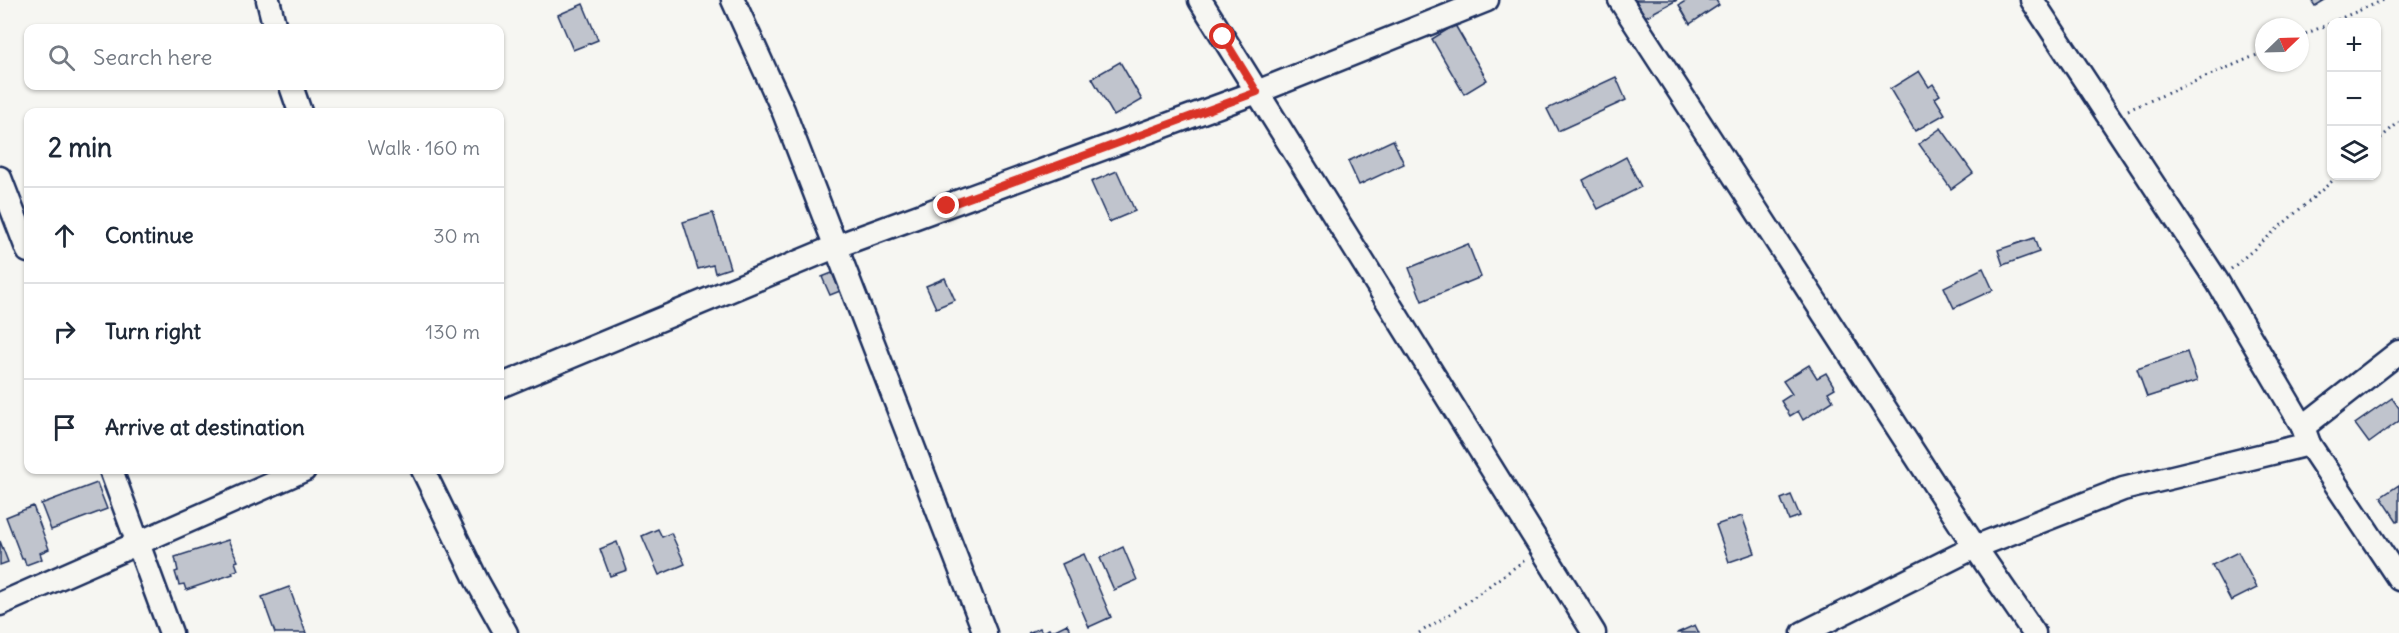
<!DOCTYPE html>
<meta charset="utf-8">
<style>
body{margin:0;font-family:Delius,sans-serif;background:#f6f6f7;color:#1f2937}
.controls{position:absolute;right:18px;top:18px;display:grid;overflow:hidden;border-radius:12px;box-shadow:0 2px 4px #0004}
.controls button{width:54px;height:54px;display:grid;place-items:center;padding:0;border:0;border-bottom:2px solid #e0e1e3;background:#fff;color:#1f2937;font:30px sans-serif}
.compass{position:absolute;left:2255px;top:18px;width:54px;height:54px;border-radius:50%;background:#fff;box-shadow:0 2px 4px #0004;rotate:67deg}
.stop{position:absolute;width:18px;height:18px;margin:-14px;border:4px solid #d93025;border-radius:50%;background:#fff}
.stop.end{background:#d93025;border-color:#fff;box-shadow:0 2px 6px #0008}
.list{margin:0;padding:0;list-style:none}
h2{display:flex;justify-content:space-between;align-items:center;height:78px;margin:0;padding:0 24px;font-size:26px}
h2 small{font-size:20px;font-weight:400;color:#747a83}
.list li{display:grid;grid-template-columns:39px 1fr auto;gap:18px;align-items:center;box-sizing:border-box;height:96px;padding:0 24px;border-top:2px solid #e0e1e3}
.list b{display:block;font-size:22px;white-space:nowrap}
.list em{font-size:20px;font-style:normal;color:#747a83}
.icon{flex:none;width:33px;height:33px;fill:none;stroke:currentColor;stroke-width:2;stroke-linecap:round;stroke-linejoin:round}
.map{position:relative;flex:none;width:2399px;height:633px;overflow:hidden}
.search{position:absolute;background:#fff;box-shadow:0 2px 4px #0004;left:24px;top:24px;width:480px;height:66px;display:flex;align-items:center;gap:15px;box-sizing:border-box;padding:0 21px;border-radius:12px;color:#747a83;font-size:22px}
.panel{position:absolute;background:#fff;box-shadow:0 2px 4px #0004;left:24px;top:108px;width:480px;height:366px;border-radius:12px}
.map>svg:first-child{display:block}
</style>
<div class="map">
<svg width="2399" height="633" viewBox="0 0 2399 633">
<rect width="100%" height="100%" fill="#f6f6f2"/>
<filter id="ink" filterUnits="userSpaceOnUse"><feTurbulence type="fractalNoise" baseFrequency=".0167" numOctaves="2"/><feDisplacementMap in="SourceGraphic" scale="12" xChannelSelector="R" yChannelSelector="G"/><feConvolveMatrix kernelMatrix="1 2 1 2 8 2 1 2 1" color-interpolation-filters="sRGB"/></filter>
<g filter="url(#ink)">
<g fill="#c0c4cd" stroke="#1b2f5e" stroke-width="1.5">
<path d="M1636,0h41l-32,17z"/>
<path d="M1687,0h29l3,5 -29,19 -11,-19z"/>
<path d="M2311,0h14l-10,6z"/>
<path d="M583,4l15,36 -25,10 -15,-35z"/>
<path d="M1455,25l32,55 -23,14 -32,-55z"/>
<path d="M1120,62l22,38 -28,16 -22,-38z"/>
<path d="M1919,71l10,16 4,-3 7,11 -5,3 10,16 -30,17 -25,-42z"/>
<path d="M1616,77l10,23 -68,31 -11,-22z"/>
<path d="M1941,128l32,45 -22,16 -32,-45z"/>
<path d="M1393,140l11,24 -45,21 -11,-24z"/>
<path d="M1626,157l15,30 -43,22 -15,-29z"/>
<path d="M1117,171l18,40 -26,11 -18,-40z"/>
<path d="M713,213l17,55 -15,5 -2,-8 -15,4 -15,-47z"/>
<path d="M2034,238l5,14 -36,13 -5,-15z"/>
<path d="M1468,244l13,33 -59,24 -13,-33z"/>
<path d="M1983,268l10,22 -39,18 -10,-21z"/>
<path d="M832,273l8,18 -10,4 -8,-18z"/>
<path d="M945,278l10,22 -19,8 -10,-22z"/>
<path d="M2187,352l10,29 -50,16 -10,-28z"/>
<path d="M1809,365l8,13 9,-5 9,15 -7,4 5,9 -30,19 -5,-9 -8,5 -9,-15 11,-7 -9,-13z"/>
<path d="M2392,398l7,10v13l-30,22 -14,-19z"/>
<path d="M97,483l10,26 -56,21 -10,-26z"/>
<path d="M2399,485v35l-2,1 -16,-24z"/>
<path d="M1791,495l9,21 -11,4 -8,-21z"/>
<path d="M33,506l16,43 -9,4 2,6 -16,6 -2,-7 -2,1 -16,-42z"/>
<path d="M1742,516l13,37 -26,9 -13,-37z"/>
<path d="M658,529l4,8 9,-4 14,31 -26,11 -17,-39z"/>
<path d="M228,540l10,21 -3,1 3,8 -6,2 1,2 -47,16 -2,-6 -5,1 -4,-13 3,-1 -3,-14z"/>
<path d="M0,541l8,21 -8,3z"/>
<path d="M617,542l10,28 -17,6 -10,-27z"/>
<path d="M1123,547l14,33 -23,10 -14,-32z"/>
<path d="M2238,552l19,36 -26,13 -19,-36z"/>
<path d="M1084,554l27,63 -22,10 -27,-63z"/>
<path d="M289,587l17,46h-31l-13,-36z"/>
<path d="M1067,624l4,9h-43l12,-5 2,4 7,-3 2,3z"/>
<path d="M1695,625l4,8h-22z"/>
</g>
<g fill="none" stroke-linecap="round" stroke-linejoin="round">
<g stroke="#1b2f5e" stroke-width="27">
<g id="minor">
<path d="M268,0l7,28"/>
<path d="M733,0l50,110 202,523"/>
<path d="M1200,0l394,633"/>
<path d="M1620,0l355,547 59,86"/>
<path d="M2032,0l185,281 86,146 6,17 90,135"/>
<path d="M291,86l9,26"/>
<path d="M0,178l28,73"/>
<path d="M500,386l337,-140 420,-154 230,-92"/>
<path d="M2303,427l96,-75"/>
<path d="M111,470l60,163"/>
<path d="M423,470l54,111 29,52"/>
<path d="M0,604l304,-134"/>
<path d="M1803,633l172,-86 148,-58 186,-45"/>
</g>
</g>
<g stroke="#1b2f5e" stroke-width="3" stroke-dasharray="1.5 4.5" stroke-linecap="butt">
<path d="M2332,22l52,-22"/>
<path d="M2300,36l32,-13"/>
<path d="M2128,110l136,-58"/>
<path d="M2376,142l23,-20"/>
<path d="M2231,269l107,-93"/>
<path d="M1419,633l34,-21 72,-52"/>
</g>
<use href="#minor" stroke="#f6f6f2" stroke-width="22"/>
</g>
</g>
<g fill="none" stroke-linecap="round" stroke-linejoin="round" filter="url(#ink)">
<path stroke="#d93025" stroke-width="8" d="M947,206l310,-114 -34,-55"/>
</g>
</svg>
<div class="controls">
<button>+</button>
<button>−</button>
<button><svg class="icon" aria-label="layers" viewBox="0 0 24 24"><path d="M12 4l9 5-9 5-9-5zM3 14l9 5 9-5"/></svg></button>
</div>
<svg class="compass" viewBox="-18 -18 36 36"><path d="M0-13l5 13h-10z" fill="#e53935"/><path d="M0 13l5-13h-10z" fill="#747a83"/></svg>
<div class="stop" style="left:1223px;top:37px"></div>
<div class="stop end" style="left:947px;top:206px"></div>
<div class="search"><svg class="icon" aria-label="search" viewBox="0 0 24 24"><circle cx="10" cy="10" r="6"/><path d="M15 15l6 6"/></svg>Search here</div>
<section class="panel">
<h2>2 min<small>Walk · 160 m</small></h2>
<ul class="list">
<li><svg class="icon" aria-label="ahead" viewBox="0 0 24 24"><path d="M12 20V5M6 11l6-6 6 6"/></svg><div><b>Continue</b></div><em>30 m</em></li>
<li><svg class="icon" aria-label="right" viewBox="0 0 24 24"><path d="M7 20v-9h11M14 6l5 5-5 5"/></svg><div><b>Turn right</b></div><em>130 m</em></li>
<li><svg class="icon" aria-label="arrive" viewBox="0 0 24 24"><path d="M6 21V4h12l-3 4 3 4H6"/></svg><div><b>Arrive at destination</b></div></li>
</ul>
</section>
</div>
